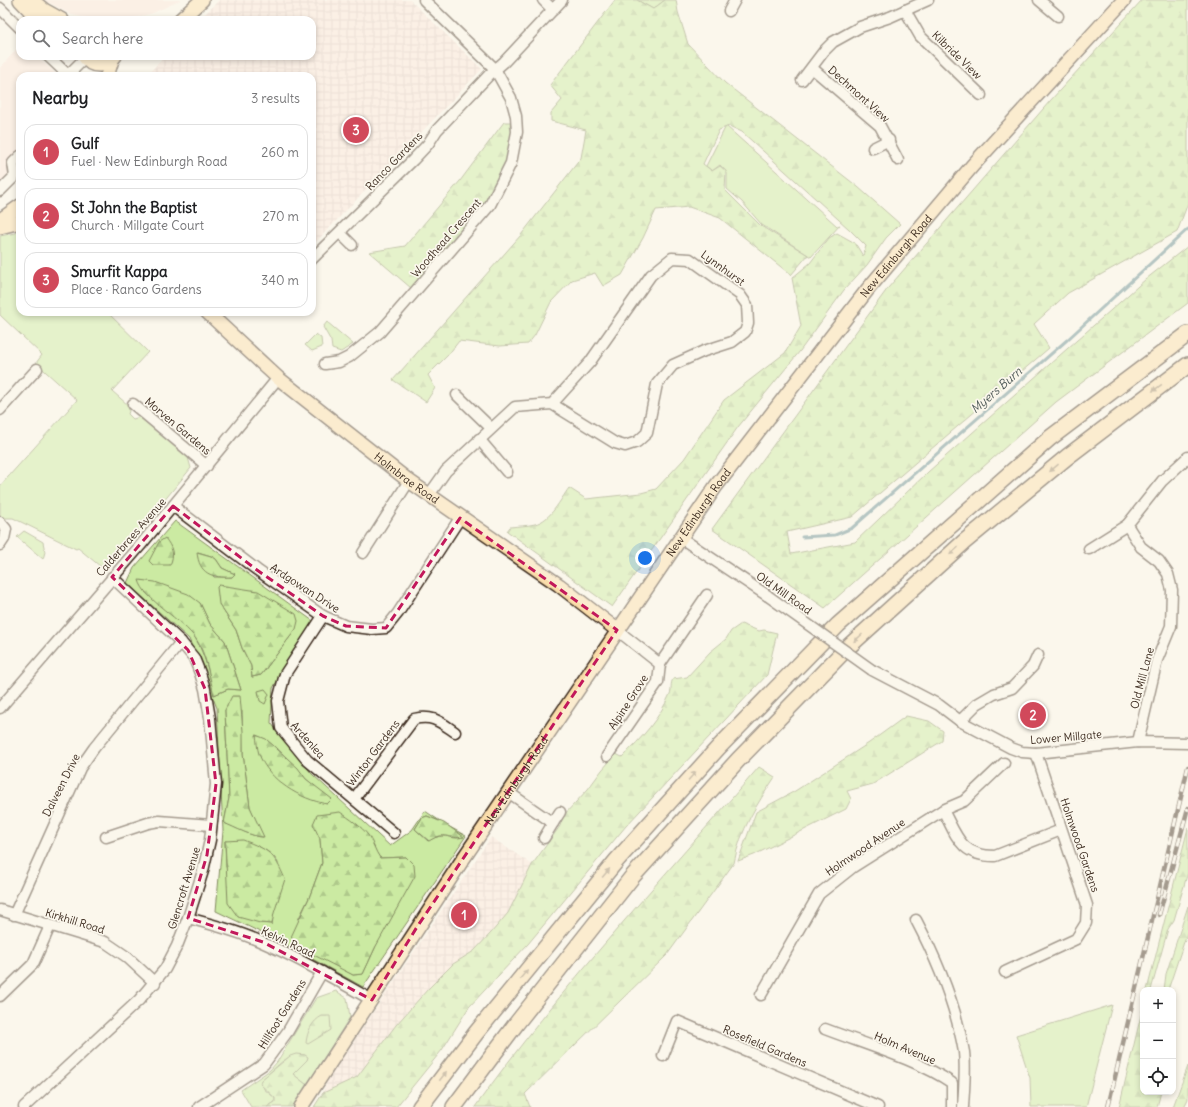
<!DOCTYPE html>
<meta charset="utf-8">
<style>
body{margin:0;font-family:Delius,sans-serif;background:#f6f6f6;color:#202124}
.controls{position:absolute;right:12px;bottom:12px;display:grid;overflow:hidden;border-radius:8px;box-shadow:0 2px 6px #0003}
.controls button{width:36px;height:36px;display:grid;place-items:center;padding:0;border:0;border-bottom:1px solid #e0e0e0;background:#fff;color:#202124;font:20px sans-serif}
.you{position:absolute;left:645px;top:558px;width:14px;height:14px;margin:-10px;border:3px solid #fff;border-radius:50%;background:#1a73e8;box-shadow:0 0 0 6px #1a73e833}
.badge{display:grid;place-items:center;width:26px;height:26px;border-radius:50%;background:#d1495b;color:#fff;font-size:13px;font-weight:700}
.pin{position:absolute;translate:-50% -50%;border:2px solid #fff;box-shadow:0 1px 4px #0006}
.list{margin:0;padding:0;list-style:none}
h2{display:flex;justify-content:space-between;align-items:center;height:52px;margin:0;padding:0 16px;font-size:17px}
h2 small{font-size:13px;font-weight:400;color:#757577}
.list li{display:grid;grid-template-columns:26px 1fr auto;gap:12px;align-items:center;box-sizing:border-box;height:56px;margin:0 8px 8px;padding:0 8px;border:1px solid #e0e0e0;border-radius:12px}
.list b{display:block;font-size:15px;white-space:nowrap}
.list p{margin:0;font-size:13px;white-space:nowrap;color:#757577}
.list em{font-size:13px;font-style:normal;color:#757577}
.icon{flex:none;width:22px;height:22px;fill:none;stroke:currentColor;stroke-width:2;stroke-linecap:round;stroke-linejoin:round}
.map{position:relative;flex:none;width:1188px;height:1107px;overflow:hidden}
.search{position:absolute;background:#fff;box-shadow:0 2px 6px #0003;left:16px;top:16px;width:300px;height:44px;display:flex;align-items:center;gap:10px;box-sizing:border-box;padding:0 14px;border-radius:12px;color:#757577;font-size:15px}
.panel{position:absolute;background:#fff;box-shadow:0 2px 6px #0003;left:16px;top:72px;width:300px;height:244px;border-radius:12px}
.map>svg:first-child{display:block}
</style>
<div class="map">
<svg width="1188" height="1107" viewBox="0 0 1188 1107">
<defs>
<pattern id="industrial-grid" width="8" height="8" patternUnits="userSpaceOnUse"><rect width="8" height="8" fill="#fbe6dc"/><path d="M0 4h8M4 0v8" fill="none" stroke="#d8c5bc"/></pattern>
<pattern id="forest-firs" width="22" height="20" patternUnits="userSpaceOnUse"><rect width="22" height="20" fill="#cbeaa2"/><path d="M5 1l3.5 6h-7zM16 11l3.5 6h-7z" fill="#afc98b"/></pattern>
</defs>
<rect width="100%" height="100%" fill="#fbf7ec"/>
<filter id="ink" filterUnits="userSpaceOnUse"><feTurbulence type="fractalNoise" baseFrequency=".025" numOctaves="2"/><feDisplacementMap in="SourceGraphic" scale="8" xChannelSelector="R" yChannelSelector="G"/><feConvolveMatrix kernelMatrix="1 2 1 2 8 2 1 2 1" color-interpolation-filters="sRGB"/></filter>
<g filter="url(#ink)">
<g fill="#fbe6dc">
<path d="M44,0h137l-28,13 -28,7h-27l-26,-5z"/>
<path d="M20,45v11h17l21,20h-38v102l-13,15 -7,-7v-118z"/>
</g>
<g fill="url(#industrial-grid)">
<path d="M219,0h191l72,69 -170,177v-170h-166l19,-20h147v-36h-113z"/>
<path d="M491,837l52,35 -183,220 -37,1 4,-12z"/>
</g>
<g fill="#cbeaa2" stroke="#838a60" fill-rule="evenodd">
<path d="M637,0h28l-12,9z"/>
<path d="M726,126l111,100 3,-1 -29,32 -49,-32 -20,-23 -15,-13v-16l-7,-8 -8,6 -6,-5z"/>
<path d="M20,232v80h87l41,40 -36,39 16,14 1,6 -1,3 5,5 7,-2 4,2 43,35 4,14 -85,103 -28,-23 -2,1 -63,-31h-13v-32l77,-86 -41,-37 6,-8 -42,-40v-79z"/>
<path d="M327,322l26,22 -12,8 -9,-3 -1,-8 -8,-14z"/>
<path d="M316,334l5,4 1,9 -10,4 -7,-6z"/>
<path d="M175,521l138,100 -40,67 -2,35 41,51 78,72 22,-16 13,-19 15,10 -13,-5 -5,2 -7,11 13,12c19,-11 21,0 35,-4l-15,-11 18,10 -103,151 -76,-42 -71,-34 7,-80 -6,-123 -28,-69 -62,-56 7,-15zM198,552l13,4 5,3 6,9 13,6 -3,3h-18zM145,592l55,11 10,21 15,17 16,49 -13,-1 -14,6c-4,-18 -8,-37 -17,-54 -8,-16 -38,-37 -52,-49zM219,604l77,25 -35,46 -9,2 -1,-11 -9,-18 -6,-18zM225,710l17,1 1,43 7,53 13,30c-11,0 -27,-10 -39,-14l5,-25zM257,736c20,7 34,28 49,43 8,7 17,14 25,20l-71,-44zM360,827c9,9 12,21 20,31l26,-1 -31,91 -12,26 -10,1 -15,-9 -40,-46 11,-22 13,-35 -2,-24zM225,841c19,3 43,3 53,22l-6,61 -12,-1 -34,-56z"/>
<path d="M24,531l19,11 2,10 -2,7 -26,-22z"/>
<path d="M336,991l11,7 3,19 -43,68 -14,-11 14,-14 -2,-5c-18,-4 -30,15 -44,25l3,9 11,9v4l-8,5h-16l-10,-17 29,-20 7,-8 39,-64z"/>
<path d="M1112,1005l-26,102h-55l-1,-29 -14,-43z"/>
</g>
<g fill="url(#forest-firs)" stroke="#838a60">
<path d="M615,0h22l16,9 12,-9h11l2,12 10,32 37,39 133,104 42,37 -14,14 -19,27 -23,25 -44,61 -62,76 -126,180 -105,-76 3,-4c8,-1 17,-1 25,-3 16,-4 25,-24 34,-36l17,11 55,-6 15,-4 28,-30 40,-59 61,-47 16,-27 -9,-48 18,-15 19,-25 8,-5 18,10 8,13 3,-10 -17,-17 -107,-97 -13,-6 -10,4 -16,34 9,7 8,-5 6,5 -1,19 36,36 47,29 -17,20 -71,-57 -31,-11 -33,3 -13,28 -21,37 -19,11 -8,-13 -23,7 -21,22 -16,33 -7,9 -28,2 -41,-5 -11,14 -20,20 7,13 -9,14 -33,-22 128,-145 60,-77 5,-28 -35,-9v-8l11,-13 -12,-15z"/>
<path d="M1142,0h46v203l-11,29 -109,61 -34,31 15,24 -197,169 -65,15 4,22 64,-12 73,-70 218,-193 42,-33v57l-132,99 -231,206 -113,-79 176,-241 162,-187z"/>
<path d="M504,122h8c0,13 -2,27 -5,39 -14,45 -65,93 -96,127l-42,-36 36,-6 55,-65z"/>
<path d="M165,538c7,9 10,16 5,27h-17l-4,-4 10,-19z"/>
<path d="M197,552l14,4 5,3 6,9 13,6 -3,3c-20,1 -33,-3 -35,-25z"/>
<path d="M139,580l16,2 33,12 12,9 10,21 15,17 16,49 -13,-1 -14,6c-4,-16 -8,-42 -18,-56 -13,-19 -52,-39 -57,-59z"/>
<path d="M219,585l39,6 38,23 2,7 -2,8 -35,46 -9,2 -1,-11 -9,-18 -6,-18 -17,-26 -2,-17z"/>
<path d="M741,624l18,7 5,-1 13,3 -10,42 -141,151 -98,118 -59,63 -27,43 -46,57h-82l9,-14 34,-16 39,-52 32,-36 25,-25 21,-13 17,-18 17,-20 24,-48 28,-39 3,-10 25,-27 14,-19 14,-16 6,3c20,-19 37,-38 48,-63 2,-5 0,-10 3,-15l14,-2 23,-25 16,-13 5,-8z"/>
<path d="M265,689l4,5 -4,10 -5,-3 -2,-10z"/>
<path d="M232,696h8l3,35v23l7,53 14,30c-12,0 -28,-9 -40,-14l5,-25 -4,-88z"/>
<path d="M906,716l23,5 14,10 -1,10 -69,43 -26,7 4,8 -5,10 -92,46 -16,6 18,-49 39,-21 74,-48z"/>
<path d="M256,735l10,4 32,29 8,11 26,20 -5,5c-27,-5 -58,-23 -68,-50 -2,-6 -2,-13 -3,-19z"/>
<path d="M759,767l16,10c-18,27 -35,53 -41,86l-67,92 -142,139 5,13h-55c85,-119 188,-229 284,-340z"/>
<path d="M340,812c10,7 21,14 28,23 5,7 7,16 12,23l26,-1 8,8 1,11 -40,72 -12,26 -10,1 -49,-25 -13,-13 18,-39 13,-35 -2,-24 -7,-15 4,-9z"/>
<path d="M427,816l17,7 20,14c-16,3 -18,-7 -35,4l-14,-12 7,-11z"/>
<path d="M1188,828v44l-14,48 -6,9 -17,61h-4z"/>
<path d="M243,840c26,10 31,13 42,39l-11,34 -2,11 -12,-1 -22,-6 -10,-14 -3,-62z"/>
<path d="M1188,906v24l-20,60h-4l2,-16z"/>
<path d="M1143,1007v85h18l-4,15h-38z"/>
<path d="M322,1016h8l1,14 -23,14 -2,-1c1,-11 6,-22 16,-27z"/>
<path d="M296,1054l9,1 3,2 -1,3 -14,14 14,11 -15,22h-25l8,-5v-4l-15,-14 1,-4 29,-24z"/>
<path d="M1188,1066v33l-4,8h-11z"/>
</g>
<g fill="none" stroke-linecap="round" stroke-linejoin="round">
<path stroke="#61888f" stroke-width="3" d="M802,537l33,-2 17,-7 215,-188 121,-111"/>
<g stroke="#3b2a1e" stroke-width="13">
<g id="minor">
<path d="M543,0l10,10"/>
<path d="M1039,0l19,16"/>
<path d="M0,8l20,20"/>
<path d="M905,10l15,26 61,59"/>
<path d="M729,11l6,-11"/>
<path d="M48,56l20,19"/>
<path d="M812,68l68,58 18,34"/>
<path d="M68,75l17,-17"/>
<path d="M802,80l22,-29 9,-9 27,-15 30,-10 38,-17"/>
<path d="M873,148l16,-8"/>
<path d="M0,191l15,-15 -2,-13 7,-7"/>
<path d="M340,233l12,12"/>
<path d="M312,259l101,-99 15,-16 9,-14 53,-56 14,-12 58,-62"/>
<path d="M325,364l14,-2 10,-5 31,-25 110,-127 21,-42 6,-31 -1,-16 -5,-18 -16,-29 -71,-69"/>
<path d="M457,395l34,33"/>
<path d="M133,404l74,62"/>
<path d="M0,410l37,-41"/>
<path d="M479,439l28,33"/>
<path d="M429,495l17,-24 69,-64 37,-3 38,-42 61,-87 21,-17 18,1 50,36 7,10 1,18 -3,9 -13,10 -28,9 -31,14 -16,19 -10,49 -10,9 -12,4 -10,-3 -63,-39"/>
<path d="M173,506l84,64 66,46 23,10 26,3 14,-1 12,-15 62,-95"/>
<path d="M0,522l6,7 -2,10 -4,6"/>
<path d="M681,538l87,58"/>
<path d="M1089,549l38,-24"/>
<path d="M363,553l46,-72"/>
<path d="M323,616l-38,58 -7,27 3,27 26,32 87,73"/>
<path d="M660,664l47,-69"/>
<path d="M872,670l67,35 21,16 51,27 11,4 14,1 102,-11 50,1"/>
<path d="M0,708l140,-162 138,-168"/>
<path d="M960,721l17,-17 17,-10 18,-6 21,-22 5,-11"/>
<path d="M1138,742l19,-82 14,-34 1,-36 -4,-16 -9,-13 -18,-14 -14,-22 35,-44 26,-24"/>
<path d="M607,756l51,-74 2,-18 -43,-34"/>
<path d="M508,792l45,31 7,-11"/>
<path d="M354,799l60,-80c19,-4 25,2 41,13"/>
<path d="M943,810l21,-9 40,-38"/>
<path d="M106,837l42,-14 11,-2 52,4"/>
<path d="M544,838l9,-15"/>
<path d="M0,910l105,32 22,15 28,26"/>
<path d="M14,915l66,-147 14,-20 87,-106"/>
<path d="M188,918c26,7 52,14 76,25 37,16 72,37 108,57"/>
<path d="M916,920c22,42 40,85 48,132 2,17 0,37 -1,55"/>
<path d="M1005,972l71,-33 10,-16 1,-18 -51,-152"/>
<path d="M761,995l58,-101 34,-27 90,-57c14,27 18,46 52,46l66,-26"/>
<path d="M0,996l33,-32 17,-38"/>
<path d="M825,1029c39,15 94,31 127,54v24"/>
<path d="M663,1056l14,-35 201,86"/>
<path d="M24,1107l115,-107 26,-31 12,-23 11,-28 15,-47 7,-31 6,-56 -6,-66 -5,-29 -5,-16 -6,-15 -13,-16 -69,-65"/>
<path d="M199,1107l65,-43 24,-33 34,-59"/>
</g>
</g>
<g stroke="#3b2a1e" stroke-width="16">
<g id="major">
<path d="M20,0l19,20"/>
<path d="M32,0l12,10 18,10"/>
<path d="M180,20l22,-20"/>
<path d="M84,56c8,13 23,11 31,0"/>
<path d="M107,76l5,-16"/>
<path d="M0,220l20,-14"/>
<path d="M0,227l20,-5"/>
<path id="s1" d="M207,312l71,66 131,103 150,104 58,45"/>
<path id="s2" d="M301,1107l162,-248 253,-373 152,-197 105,-124 151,-165"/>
</g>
</g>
<g stroke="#3b2a1e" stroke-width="18">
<g id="highway">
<path d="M420,1107l56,-74 141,-173 101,-112 120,-123 212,-187 138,-104"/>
<path d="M454,1107l62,-83 116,-147 106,-117 109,-112 117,-106 103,-85 121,-92"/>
</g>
</g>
<use href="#minor" stroke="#fbf7ec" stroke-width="10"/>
<use href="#major" stroke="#faddab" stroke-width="13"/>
<use href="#highway" stroke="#faddab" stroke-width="15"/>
<g stroke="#3b2a1e" stroke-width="4.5">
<g id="rail">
<path d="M1159,915l29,-107"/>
<path d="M1108,1107l80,-340"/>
</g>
</g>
<use href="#rail" stroke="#fbf7ec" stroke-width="3" stroke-dasharray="9" stroke-linecap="butt"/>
<g stroke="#3b2a1e" stroke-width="13" stroke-linecap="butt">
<path id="minor-bridge" d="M768,596l104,74"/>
</g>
<use href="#minor-bridge" stroke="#fbf7ec" stroke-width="10"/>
</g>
<defs><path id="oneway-solid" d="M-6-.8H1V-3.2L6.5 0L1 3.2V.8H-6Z"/></defs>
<g fill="#9a8464">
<use href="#oneway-solid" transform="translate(1157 388) rotate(144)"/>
<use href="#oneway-solid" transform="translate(1054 468) rotate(140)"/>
<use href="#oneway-solid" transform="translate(954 551) rotate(138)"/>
<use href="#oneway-solid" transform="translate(858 638) rotate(138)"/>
<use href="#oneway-solid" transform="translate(692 776) rotate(-48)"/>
<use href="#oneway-solid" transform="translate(606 873) rotate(-50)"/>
<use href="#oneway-solid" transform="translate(524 974) rotate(-51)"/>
<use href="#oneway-solid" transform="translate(443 1076) rotate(-53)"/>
</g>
</g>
<path d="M0 0H1188V1107H0ZM173,506l84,64 66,46 23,10 40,2 74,-110 157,112 -200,297 -45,73 -109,-58 -75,-24 19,-63 9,-71 -11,-95 -17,-39 -76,-73z" fill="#fbf7ec" fill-opacity=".55" fill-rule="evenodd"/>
<path fill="none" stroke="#c2185b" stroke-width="3" stroke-dasharray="8 5" stroke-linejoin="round" d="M173,506l84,64 66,46 23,10 40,2 74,-110 157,112 -200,297 -45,73 -109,-58 -75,-24 19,-63 9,-71 -11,-95 -17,-39 -76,-73z"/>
<g text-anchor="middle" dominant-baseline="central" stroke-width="3.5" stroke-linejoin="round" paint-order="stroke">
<g font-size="11" fill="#3b2a1e" stroke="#fbf7ec">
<text transform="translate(957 55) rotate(44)">Kilbride View</text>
<text transform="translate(859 94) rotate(42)">Dechmont View</text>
<text transform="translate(394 161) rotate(-46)">Ranco Gardens</text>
<text transform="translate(446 238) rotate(-49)">Woodhead Crescent</text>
<text stroke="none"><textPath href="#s2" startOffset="1039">New Edinburgh Road</textPath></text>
<text transform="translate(723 268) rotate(36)">Lynnhurst</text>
<text transform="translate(178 426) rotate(40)">Morven Gardens</text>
<text stroke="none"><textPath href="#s1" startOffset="260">Holmbrae Road</textPath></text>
<text stroke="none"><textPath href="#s2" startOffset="715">New Edinburgh Road</textPath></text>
<text transform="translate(131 537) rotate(-49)">Calderbraes Avenue</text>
<text transform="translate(305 588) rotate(33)">Ardgowan Drive</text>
<text transform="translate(784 593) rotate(35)">Old Mill Road</text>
<text transform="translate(1142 678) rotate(-75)">Old Mill Lane</text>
<text transform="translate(628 702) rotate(-57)">Alpine Grove</text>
<text transform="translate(1066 737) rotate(-5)">Lower Millgate</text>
<text transform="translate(308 740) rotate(48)">Ardenlea</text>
<text transform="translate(373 753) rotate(-53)">Winton Gardens</text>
<text stroke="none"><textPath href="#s2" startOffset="391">New Edinburgh Road</textPath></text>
<text transform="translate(61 785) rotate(-63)">Dalveen Drive</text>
<text transform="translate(1080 845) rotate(71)">Holmwood Gardens</text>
<text transform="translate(865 847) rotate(-34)">Holmwood Avenue</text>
<text transform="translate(184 888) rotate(-73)">Glencroft Avenue</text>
<text transform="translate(75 921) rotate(17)">Kirkhill Road</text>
<text transform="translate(288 942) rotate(25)">Kelvin Road</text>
<text transform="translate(282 1014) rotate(-58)">Hillfoot Gardens</text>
<text transform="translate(765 1046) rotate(23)">Rosefield Gardens</text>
<text transform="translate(905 1048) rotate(23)">Holm Avenue</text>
</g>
<g font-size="12" font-style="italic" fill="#4e5957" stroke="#fbf7ec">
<text transform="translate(996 390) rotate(-41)">Myers Burn</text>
</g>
</g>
</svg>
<div class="controls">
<button>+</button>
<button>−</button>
<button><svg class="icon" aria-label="locate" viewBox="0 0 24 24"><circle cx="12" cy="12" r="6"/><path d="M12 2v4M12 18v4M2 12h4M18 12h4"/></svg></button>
</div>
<div class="you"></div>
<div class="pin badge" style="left:464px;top:915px">1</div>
<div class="pin badge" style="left:1033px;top:715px">2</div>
<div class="pin badge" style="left:356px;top:130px">3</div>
<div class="search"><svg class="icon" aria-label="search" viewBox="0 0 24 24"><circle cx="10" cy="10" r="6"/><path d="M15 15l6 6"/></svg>Search here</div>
<section class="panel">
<h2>Nearby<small>3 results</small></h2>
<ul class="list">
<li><span class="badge">1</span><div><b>Gulf</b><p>Fuel · New Edinburgh Road</p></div><em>260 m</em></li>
<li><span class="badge">2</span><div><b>St John the Baptist</b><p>Church · Millgate Court</p></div><em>270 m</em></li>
<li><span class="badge">3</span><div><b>Smurfit Kappa</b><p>Place · Ranco Gardens</p></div><em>340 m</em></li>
</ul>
</section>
</div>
